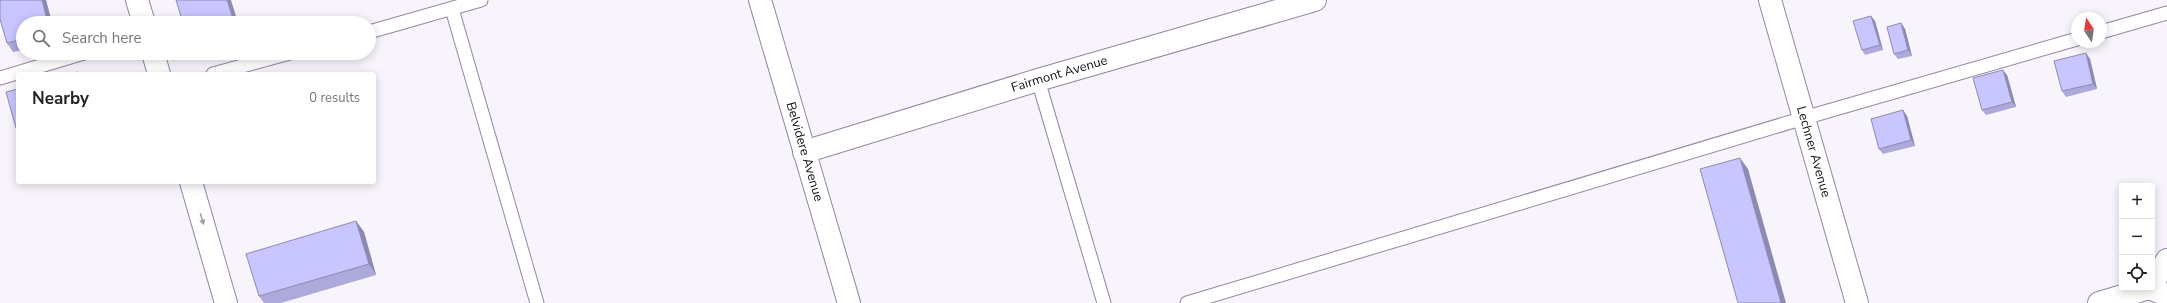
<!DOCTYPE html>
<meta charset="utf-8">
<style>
body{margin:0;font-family:"Nunito Sans",sans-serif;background:#f2f2f2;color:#222}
.controls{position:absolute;right:12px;bottom:12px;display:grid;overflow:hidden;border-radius:4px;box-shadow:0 2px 10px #0003}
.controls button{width:36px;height:36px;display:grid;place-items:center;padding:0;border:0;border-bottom:1px solid #e0e0e0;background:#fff;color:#222;font:20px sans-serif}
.compass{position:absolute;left:2071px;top:12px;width:36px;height:36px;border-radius:50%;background:#fff;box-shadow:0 2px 10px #0003;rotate:347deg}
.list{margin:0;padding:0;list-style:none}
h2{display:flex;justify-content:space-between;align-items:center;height:52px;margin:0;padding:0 16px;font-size:17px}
h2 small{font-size:13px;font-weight:400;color:#767676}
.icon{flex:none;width:22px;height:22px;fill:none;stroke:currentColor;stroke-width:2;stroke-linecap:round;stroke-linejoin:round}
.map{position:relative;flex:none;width:2167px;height:303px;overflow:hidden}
.search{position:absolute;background:#fff;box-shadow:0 2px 10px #0003;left:16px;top:16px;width:360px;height:44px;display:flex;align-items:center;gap:10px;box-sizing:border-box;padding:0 14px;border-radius:22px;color:#767676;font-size:15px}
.panel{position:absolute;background:#fff;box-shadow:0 2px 10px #0003;left:16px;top:72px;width:360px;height:112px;border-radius:4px}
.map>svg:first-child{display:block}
</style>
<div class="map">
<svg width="2167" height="303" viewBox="0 0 2167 303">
<rect width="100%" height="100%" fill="#f8f4fb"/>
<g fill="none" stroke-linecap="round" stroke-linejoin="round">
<g stroke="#9684a3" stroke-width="15">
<g id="service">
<path d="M452,9l85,294"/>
<path d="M369,32l112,-32"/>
<path d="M2101,32l66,-19"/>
<path d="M213,74l77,-21"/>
<path d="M0,78l84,-25"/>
<path d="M1038,80l66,223"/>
<path d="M1187,303l617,-185 273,-79"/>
</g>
</g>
<g stroke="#9684a3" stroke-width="24">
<g id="minor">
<path d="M137,0l7,23"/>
<path id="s1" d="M760,0l89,303"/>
<path id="s2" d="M1770,0l87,303"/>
<path d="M153,53l6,21"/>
<path id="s3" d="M804,152l234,-72 277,-80"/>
<path d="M191,182l35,121"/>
<path d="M2152,284l15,-24"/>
<path d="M2099,303l50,-15 18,7"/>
</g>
</g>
<use href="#service" stroke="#fff" stroke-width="13"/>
<use href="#minor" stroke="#fff" stroke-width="22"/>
</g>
<g fill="#ada9da">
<path d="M0,0h46l6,23h-29v27l-10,2 -6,-9z"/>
<path d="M1875,21l8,29 -18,5 -3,-5z"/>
<path d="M1901,23l4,6 7,27 -14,3 -4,-5z"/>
<path d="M2090,59l7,30 -31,8 -4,-6z"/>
<path d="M2007,75l9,32 -30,8 -4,-5z"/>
<path d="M1907,116l8,30 -32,8 -4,-5z"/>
<path d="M356,221l8,11 12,43 -95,28h-17l-5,-7z"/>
</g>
<g fill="#8d8ab2">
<path d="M42,0h4l6,23h-4z"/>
<path d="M227,0h4l7,23h-4v-1z"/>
<path d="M1871,16l4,5 8,29 -3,-5z"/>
<path d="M1901,23l4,6 7,27 -4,-6z"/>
<path d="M2086,53l4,6 7,30 -4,-5z"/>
<path d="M2003,70l4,5 9,32 -4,-5z"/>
<path d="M1903,110l4,6 8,30 -4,-6z"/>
<path d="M1740,158l8,11 38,134h-5z"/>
<path d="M356,221l8,11 12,43 -7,-11z"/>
</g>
<g fill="#c9c5fe" stroke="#8d8ab2">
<path d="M0,0h42l6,23h-25v16l-16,4 -7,-24z"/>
<path d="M176,0h51l7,22 -2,1h-49z"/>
<path d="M1871,16l9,29 -18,5 -9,-29z"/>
<path d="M1901,23l7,27 -14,4 -7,-27z"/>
<path d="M2086,53l7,31 -31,7 -8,-30z"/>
<path d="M2003,70l9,32 -30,8 -9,-32z"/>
<path d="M78,72l1,2h-9z"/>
<path d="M18,89v39h-2l-10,-36z"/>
<path d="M1903,110l8,30 -32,9 -8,-30z"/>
<path d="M1740,158l41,145h-43l-38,-134z"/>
<path d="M356,221l13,43 -110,32 -13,-42z"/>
</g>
<defs><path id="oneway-solid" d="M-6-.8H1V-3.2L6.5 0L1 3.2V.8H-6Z"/></defs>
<use fill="#a19fa3" href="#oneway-solid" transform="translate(202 219) rotate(74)"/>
<g text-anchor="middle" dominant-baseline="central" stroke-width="3.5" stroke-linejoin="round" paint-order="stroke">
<g font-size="13" fill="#140e19" stroke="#f8f4fb">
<text stroke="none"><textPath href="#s3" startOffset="267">Fairmont Avenue</textPath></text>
<text stroke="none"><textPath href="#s2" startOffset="158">Lechner Avenue</textPath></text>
<text stroke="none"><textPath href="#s1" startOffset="158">Belvidere Avenue</textPath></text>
</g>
</g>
</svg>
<div class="controls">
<button>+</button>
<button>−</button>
<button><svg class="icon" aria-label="locate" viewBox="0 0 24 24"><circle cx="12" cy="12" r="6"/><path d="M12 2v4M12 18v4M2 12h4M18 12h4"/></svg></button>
</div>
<svg class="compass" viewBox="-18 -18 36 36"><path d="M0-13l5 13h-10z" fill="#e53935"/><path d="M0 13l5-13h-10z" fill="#767676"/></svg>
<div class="search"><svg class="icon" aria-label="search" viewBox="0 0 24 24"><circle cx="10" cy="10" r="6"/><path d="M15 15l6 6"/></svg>Search here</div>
<section class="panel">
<h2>Nearby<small>0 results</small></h2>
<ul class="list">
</ul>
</section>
</div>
